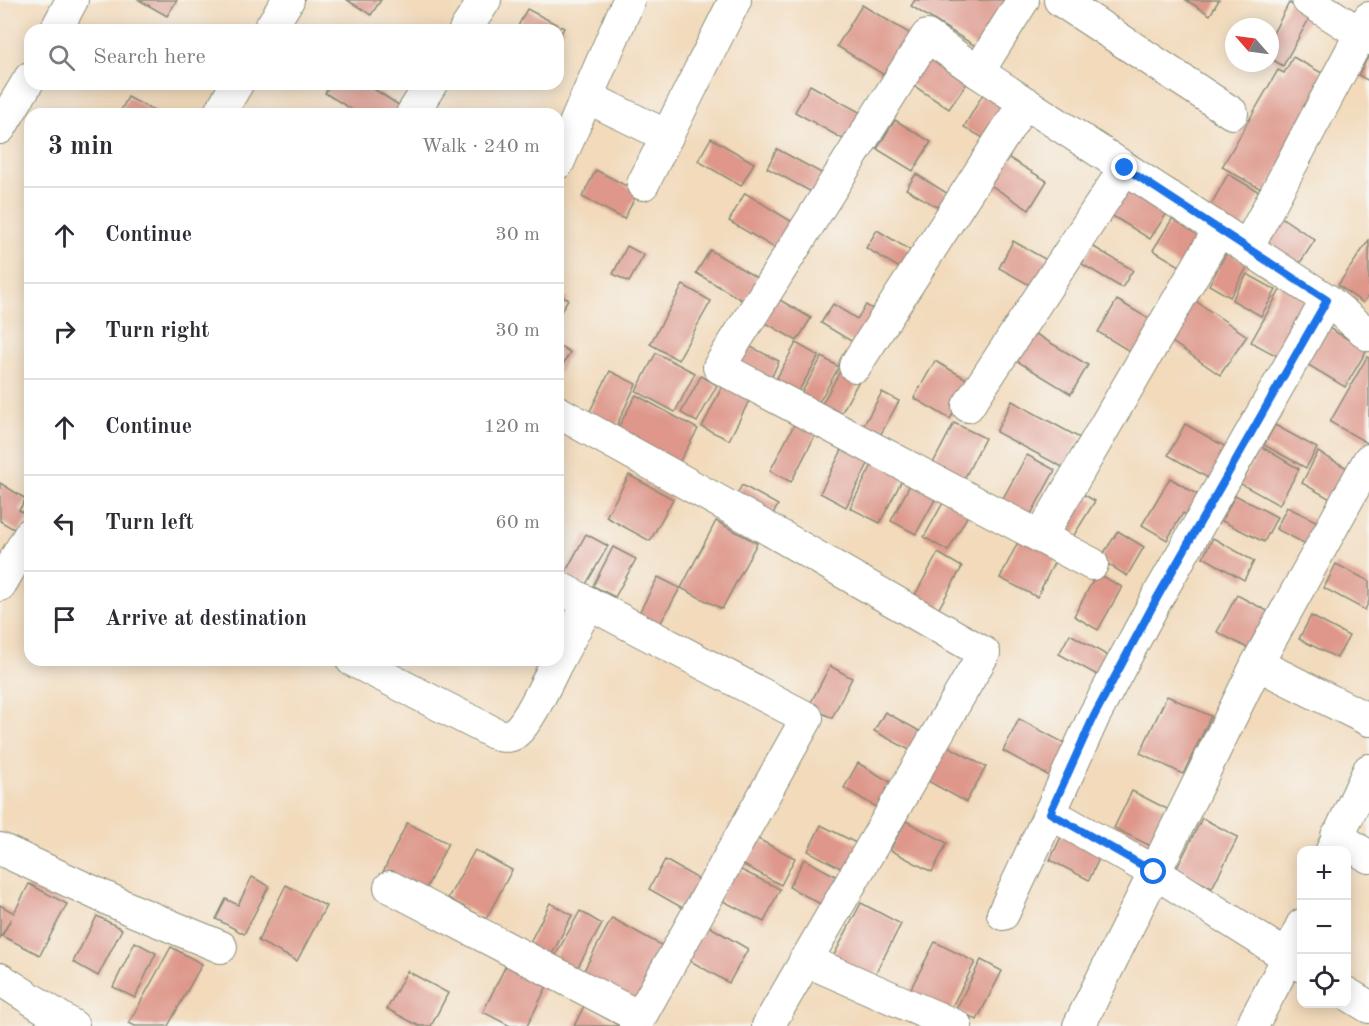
<!DOCTYPE html>
<meta charset="utf-8">
<style>
body{margin:0;font-family:"Old Standard TT",serif;background:#f7f7f7;color:#2b2b33}
.controls{position:absolute;right:18px;bottom:18px;display:grid;overflow:hidden;border-radius:12px;box-shadow:0 3px 15px #0003}
.controls button{width:54px;height:54px;display:grid;place-items:center;padding:0;border:0;border-bottom:2px solid #e1e1e2;background:#fff;color:#2b2b33;font:30px sans-serif}
.compass{position:absolute;left:1225px;top:18px;width:54px;height:54px;border-radius:50%;background:#fff;box-shadow:0 3px 15px #0003;rotate:298deg}
.stop{position:absolute;width:18px;height:18px;margin:-14px;border:4px solid #1a73e8;border-radius:50%;background:#fff}
.stop.end{background:#1a73e8;border-color:#fff;box-shadow:0 2px 6px #0008}
.list{margin:0;padding:0;list-style:none}
h2{display:flex;justify-content:space-between;align-items:center;height:78px;margin:0;padding:0 24px;font-size:26px}
h2 small{font-size:20px;font-weight:400;color:#7c7c81}
.list li{display:grid;grid-template-columns:39px 1fr auto;gap:18px;align-items:center;box-sizing:border-box;height:96px;padding:0 24px;border-top:2px solid #e1e1e2}
.list b{display:block;font-size:22px;white-space:nowrap}
.list em{font-size:20px;font-style:normal;color:#7c7c81}
.icon{flex:none;width:33px;height:33px;fill:none;stroke:currentColor;stroke-width:2;stroke-linecap:round;stroke-linejoin:round}
.map{position:relative;flex:none;width:1369px;height:1026px;overflow:hidden}
.search{position:absolute;background:#fff;box-shadow:0 3px 15px #0003;left:24px;top:24px;width:540px;height:66px;display:flex;align-items:center;gap:15px;box-sizing:border-box;padding:0 21px;border-radius:18px;color:#7c7c81;font-size:22px}
.panel{position:absolute;background:#fff;box-shadow:0 3px 15px #0003;left:24px;top:108px;width:540px;height:558px;border-radius:18px}
.map>svg:first-child{display:block}
</style>
<div class="map">
<svg width="1369" height="1026" viewBox="0 0 1369 1026">
<rect width="100%" height="100%" fill="#f6f6f2"/>
<filter id="ink" filterUnits="userSpaceOnUse"><feTurbulence type="fractalNoise" baseFrequency=".0167" numOctaves="2"/><feDisplacementMap in="SourceGraphic" scale="12" xChannelSelector="R" yChannelSelector="G"/><feConvolveMatrix kernelMatrix="1 2 1 2 8 2 1 2 1" color-interpolation-filters="sRGB"/></filter>
<filter id="wash" filterUnits="userSpaceOnUse"><feTurbulence type="fractalNoise" baseFrequency=".008" numOctaves="4" result="noise"/><feDisplacementMap in="SourceGraphic" scale="24" xChannelSelector="R" yChannelSelector="G"/><feGaussianBlur stdDeviation="1.35" result="paint"/><feColorMatrix in="noise" values="0 0 0 0 0 0 0 0 0 0 0 0 0 0 0 0 0 1.4 0 .05"/><feComposite in="paint" operator="in"/></filter>
<g filter="url(#wash)">
<rect width="100%" height="100%" fill="#f2dabb"/>
<g id="blocks">
<g fill="#de978a">
<path d="M139,0h38l-10,16z"/>
<path d="M347,0h34l-10,15z"/>
<path d="M915,0h96l-31,49 -69,-43z"/>
<path d="M1186,0h33l-9,15z"/>
<path d="M1289,3l22,12 -28,51 -13,-8v-19z"/>
<path d="M862,5l52,31 -25,42 -52,-32z"/>
<path d="M527,9l37,19 -6,11v-9h-42z"/>
<path d="M929,49l43,27 -23,33 -41,-27z"/>
<path d="M1369,55v26l-11,-6z"/>
<path d="M1293,57l38,21 -65,114 -44,-25 56,-97 6,3z"/>
<path d="M331,84h35l36,23 -4,7h-39l-34,-21z"/>
<path d="M810,85l53,29 -15,28 -53,-30z"/>
<path d="M987,87l28,17 -23,39 -28,-16z"/>
<path d="M128,97l32,17h-41z"/>
<path d="M895,120l36,22 -18,29 -36,-22z"/>
<path d="M711,138l43,25 -13,23 -43,-25z"/>
<path d="M777,149l50,27 -10,19 -50,-27z"/>
<path d="M1004,155l43,26 -18,29 -42,-27z"/>
<path d="M596,170l42,22 -14,27 -42,-22z"/>
<path d="M916,174l37,23 -9,14 -38,-22z"/>
<path d="M1228,174l33,19 -21,38 -33,-19z"/>
<path d="M1128,188l39,25 -17,26 -39,-24z"/>
<path d="M745,193l49,30 -16,27 -49,-29z"/>
<path d="M1275,213l40,27 -17,26 -41,-27z"/>
<path d="M1174,216l35,22 -21,33 -35,-21z"/>
<path d="M877,230l41,25 -10,18 -42,-25z"/>
<path d="M1369,240v55l-6,8 -25,-18z"/>
<path d="M1013,241l39,22 -15,26 -38,-21z"/>
<path d="M627,246l17,9 -15,27 -16,-8z"/>
<path d="M1092,246l41,24 -11,18 -40,-24z"/>
<path d="M710,250l49,29 -14,23 -49,-29z"/>
<path d="M1227,252l22,12 -19,33 -21,-12z"/>
<path d="M1247,274l29,16 -15,26 -29,-16z"/>
<path d="M1284,283l28,16 -33,58 -28,-15z"/>
<path d="M683,285l28,16 -33,59 -28,-16z"/>
<path d="M558,294l10,5 -10,18z"/>
<path d="M773,296l38,22 -14,23 -38,-22z"/>
<path d="M1117,300l39,23 -20,32 -38,-23z"/>
<path d="M1194,300l53,36 -27,39 -52,-36z"/>
<path d="M833,304l24,15 9,-14 15,9 -20,33 -40,-24z"/>
<path d="M1327,327l40,23 -22,37 -40,-24z"/>
<path d="M1034,333l54,32 -17,29 -54,-33z"/>
<path d="M796,343l23,13 -25,43 -22,-12z"/>
<path d="M745,344l34,17 -11,24 -35,-18z"/>
<path d="M558,345l12,7 -12,22z"/>
<path d="M656,353l39,20 -20,39 -39,-21z"/>
<path d="M822,357l17,10 -24,42 -17,-10z"/>
<path d="M1367,357l2,1v86l-39,-22z"/>
<path d="M935,361l37,21 -22,37 -36,-21z"/>
<path d="M843,366l18,11 -24,44 -19,-10z"/>
<path d="M610,371l26,13 -23,49 -27,-14z"/>
<path d="M701,376l16,9 -20,37 -16,-9z"/>
<path d="M724,383l27,14 -22,43 -27,-13z"/>
<path d="M882,392l17,9 -22,40 -17,-9z"/>
<path d="M636,395l62,34 -25,44 -58,-40z"/>
<path d="M1012,401l68,37 -16,30 -68,-36z"/>
<path d="M795,423l21,11 -25,48 -21,-11z"/>
<path d="M954,423l31,15 -23,45 -31,-16z"/>
<path d="M1185,424l48,27 -18,31 -47,-27z"/>
<path d="M1275,425l42,23 -11,20 -42,-23z"/>
<path d="M844,446l26,14 -24,47 -26,-14z"/>
<path d="M1262,447l37,22 -20,36 -38,-21z"/>
<path d="M1318,452l40,22 -17,31 -39,-22z"/>
<path d="M1027,455l28,15 -25,46 -28,-16z"/>
<path d="M874,461l30,15 -24,47 -30,-15z"/>
<path d="M629,475l44,24 -23,42 -44,-24z"/>
<path d="M1170,478l38,23 -12,20 -13,-8 -16,27 -25,-15z"/>
<path d="M912,481l26,13 -22,40 -25,-13z"/>
<path d="M0,483l26,16 -7,11 10,6 -10,16 -19,-11z"/>
<path d="M742,485l36,20 -10,18 -36,-20z"/>
<path d="M1076,490l19,11 -24,39 -18,-11z"/>
<path d="M949,492l24,14 -25,45 -24,-14z"/>
<path d="M1235,495l42,22 -13,25 -42,-21z"/>
<path d="M1287,507l41,20 -12,22 -40,-20z"/>
<path d="M716,521l41,22 -35,66 -41,-21z"/>
<path d="M1118,531l26,16 -17,29 -27,-17z"/>
<path d="M586,534l22,12 -23,40 -21,-11z"/>
<path d="M1021,536l37,19 -21,42 -37,-19z"/>
<path d="M1213,538l41,23 -10,19 -41,-23z"/>
<path d="M613,547l23,12 -21,38 -22,-11z"/>
<path d="M938,553l24,14 -28,50 -24,-13z"/>
<path d="M1336,564l33,17v20l-4,9 -41,-22z"/>
<path d="M1097,573l25,14 -24,43 -24,-14z"/>
<path d="M658,577l22,11 -21,38 -21,-11z"/>
<path d="M1237,595l36,19 -20,37 -36,-19z"/>
<path d="M1311,616l38,20 -12,22 -38,-19z"/>
<path d="M1070,634l40,23 -11,19 -40,-22z"/>
<path d="M830,666l22,12 -20,40 -23,-12z"/>
<path d="M1167,696l44,20 -28,58 -43,-21z"/>
<path d="M885,712l40,22 -10,19 -41,-22z"/>
<path d="M1019,719l51,27 -17,32 -50,-27z"/>
<path d="M948,746l38,21 -20,35 -38,-21z"/>
<path d="M858,763l39,23 -14,25 -39,-23z"/>
<path d="M1132,791l41,21 -18,36 -41,-20z"/>
<path d="M1202,818l36,19 -26,51 -36,-18z"/>
<path d="M906,821l41,22 -15,29 -42,-22z"/>
<path d="M407,823l41,20 -24,50 -41,-21z"/>
<path d="M821,825l43,22 -14,26 -42,-22z"/>
<path d="M1062,835l39,19 -12,26 -39,-20z"/>
<path d="M756,838l39,20 -14,27 -39,-21z"/>
<path d="M475,850l37,20 -26,49 -38,-21z"/>
<path d="M804,859l39,21 -15,28 -39,-21z"/>
<path d="M665,860l39,22 -16,29 -39,-22z"/>
<path d="M735,867l45,22 -16,33 -45,-23z"/>
<path d="M252,877l17,9 -25,48 -28,-15 10,-20 12,6z"/>
<path d="M29,884l38,20 -27,51 -38,-19 9,-17 -11,19v-33l14,8z"/>
<path d="M286,885l40,21 -29,55 -39,-20z"/>
<path d="M550,903l22,12 -24,47 -22,-12z"/>
<path d="M861,903l40,21 -31,60 -40,-21z"/>
<path d="M580,911l22,13 -27,48 -22,-12z"/>
<path d="M97,916l25,13 -24,47 -25,-14z"/>
<path d="M612,918l58,32 -30,56 -58,-32z"/>
<path d="M707,925l41,24 -19,34 -42,-24z"/>
<path d="M135,942l21,11 -21,45 -22,-11z"/>
<path d="M935,942l40,20 -28,54 -40,-20z"/>
<path d="M171,947l31,17 -34,62h-33l-6,-3z"/>
<path d="M509,959l41,21 -23,46h-17l-27,-14z"/>
<path d="M981,960l21,11 -25,49 -21,-11z"/>
<path d="M407,971l41,22 -17,33h-12l-32,-17z"/>
<path d="M584,1006l36,20h-46z"/>
</g>
</g>
</g>
<g filter="url(#ink)">
<use href="#blocks" fill-opacity="0" stroke="#888c78" stroke-width="1.5"/>
<g fill="none" stroke-linecap="round" stroke-linejoin="round">
<g stroke="#888c78" stroke-width="34">
<g id="street">
<path d="M1060,0l172,113"/>
<path d="M1308,0l61,39"/>
<path d="M56,30l16,-30"/>
<path d="M269,30l19,-30"/>
<path d="M465,30l20,-30"/>
<path d="M978,72l45,-72"/>
<path d="M587,97l80,39"/>
<path d="M219,114l18,-30"/>
<path d="M412,114l19,-30"/>
<path d="M0,128l30,-50"/>
<path d="M558,163l71,-163"/>
<path d="M643,184l92,-184"/>
<path d="M1247,248l122,-230"/>
<path d="M855,366l170,-264"/>
<path d="M968,406l157,-238"/>
<path d="M558,412l200,111 226,130 -216,373"/>
<path d="M1041,536l178,-306"/>
<path d="M1092,564l-373,-197 208,-331 51,36 349,228 42,35"/>
<path d="M0,585l30,-51"/>
<path d="M558,587l249,131 -172,308"/>
<path d="M352,660l146,75c7,1 13,2 18,-3 14,-11 33,-55 42,-72"/>
<path d="M558,660l31,-57"/>
<path d="M1257,664l112,56"/>
<path d="M1337,836l32,21"/>
<path d="M0,849l132,61 89,37"/>
<path d="M1332,850l37,-80"/>
<path d="M390,887l249,130"/>
<path d="M1003,914l47,-101"/>
<path d="M805,960l151,66"/>
<path d="M1302,966l-148,-94 -104,-59 44,-97 63,-118 170,-298"/>
<path d="M0,979l73,47"/>
<path d="M1346,993l23,14"/>
<path d="M1079,1026l178,-362 112,-204"/>
<path d="M1252,1026l36,-68 14,-33"/>
</g>
</g>
<use href="#street" stroke="#fff" stroke-width="32"/>
</g>
</g>
<g fill="none" stroke-linecap="round" stroke-linejoin="round" filter="url(#ink)">
<path stroke="#1a73e8" stroke-width="8" d="M1125,168l202,132 -170,298 -63,118 -44,97 104,59"/>
</g>
</svg>
<div class="controls">
<button>+</button>
<button>−</button>
<button><svg class="icon" aria-label="locate" viewBox="0 0 24 24"><circle cx="12" cy="12" r="6"/><path d="M12 2v4M12 18v4M2 12h4M18 12h4"/></svg></button>
</div>
<svg class="compass" viewBox="-18 -18 36 36"><path d="M0-13l5 13h-10z" fill="#e53935"/><path d="M0 13l5-13h-10z" fill="#7c7c81"/></svg>
<div class="stop" style="left:1154px;top:872px"></div>
<div class="stop end" style="left:1125px;top:168px"></div>
<div class="search"><svg class="icon" aria-label="search" viewBox="0 0 24 24"><circle cx="10" cy="10" r="6"/><path d="M15 15l6 6"/></svg>Search here</div>
<section class="panel">
<h2>3 min<small>Walk · 240 m</small></h2>
<ul class="list">
<li><svg class="icon" aria-label="ahead" viewBox="0 0 24 24"><path d="M12 20V5M6 11l6-6 6 6"/></svg><div><b>Continue</b></div><em>30 m</em></li>
<li><svg class="icon" aria-label="right" viewBox="0 0 24 24"><path d="M7 20v-9h11M14 6l5 5-5 5"/></svg><div><b>Turn right</b></div><em>30 m</em></li>
<li><svg class="icon" aria-label="ahead" viewBox="0 0 24 24"><path d="M12 20V5M6 11l6-6 6 6"/></svg><div><b>Continue</b></div><em>120 m</em></li>
<li><svg class="icon" aria-label="left" viewBox="0 0 24 24"><path d="M17 20v-9H6M10 6l-5 5 5 5"/></svg><div><b>Turn left</b></div><em>60 m</em></li>
<li><svg class="icon" aria-label="arrive" viewBox="0 0 24 24"><path d="M6 21V4h12l-3 4 3 4H6"/></svg><div><b>Arrive at destination</b></div></li>
</ul>
</section>
</div>
